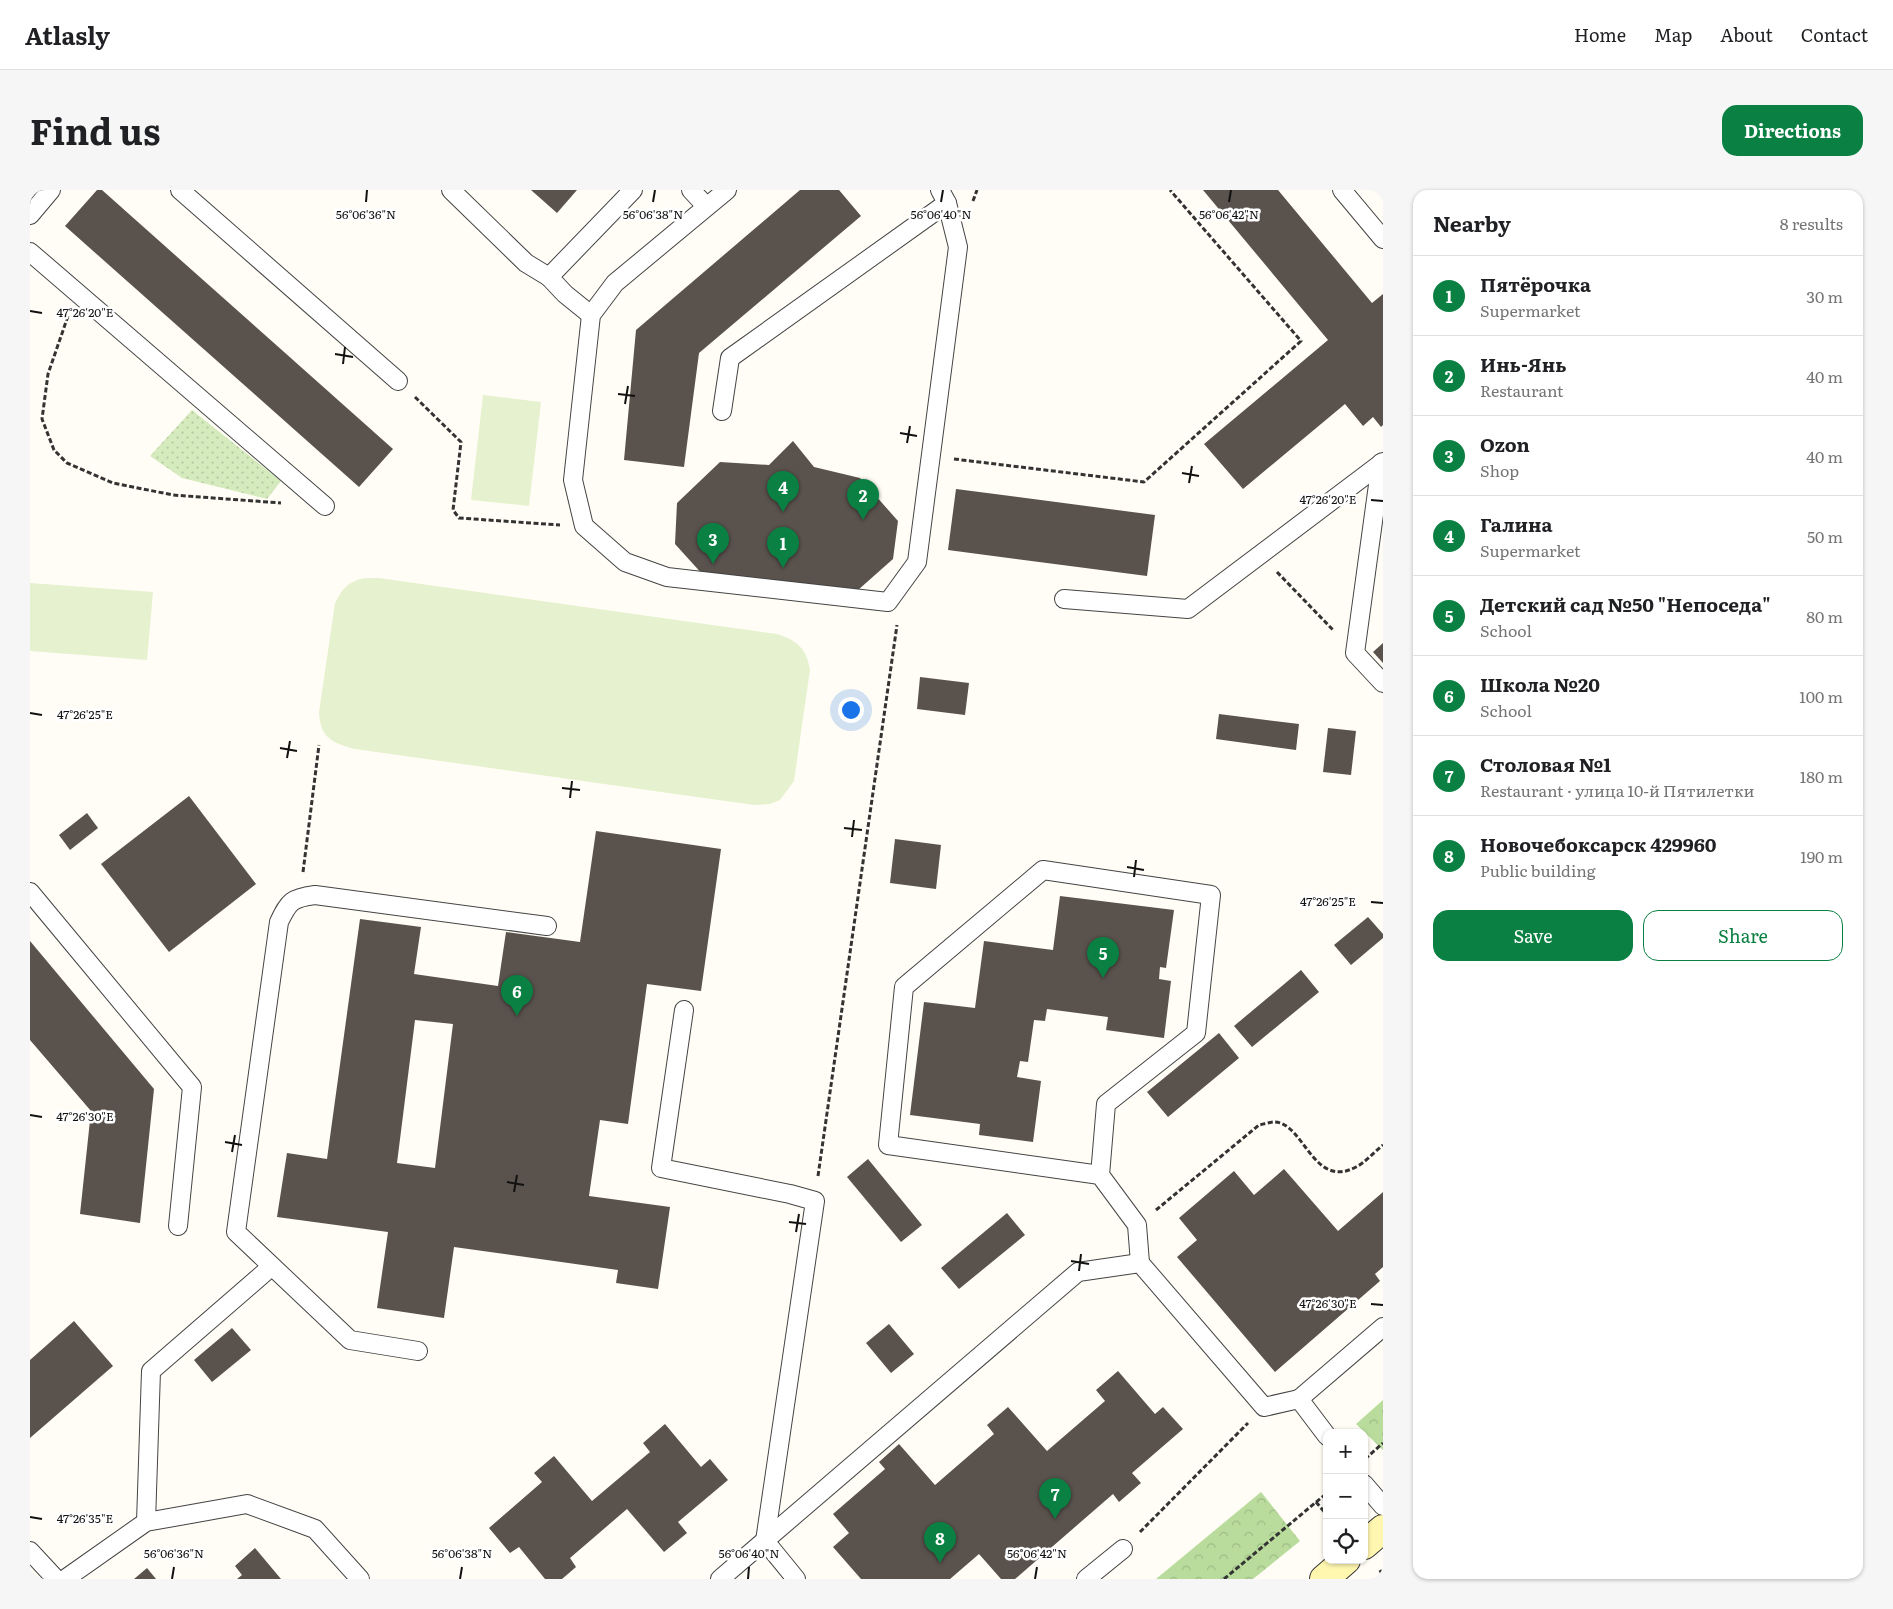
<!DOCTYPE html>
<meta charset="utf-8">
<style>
body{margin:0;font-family:Literata,serif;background:#f6f6f6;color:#202124}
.controls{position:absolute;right:15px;bottom:15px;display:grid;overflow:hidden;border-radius:10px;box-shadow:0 1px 4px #0004}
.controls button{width:45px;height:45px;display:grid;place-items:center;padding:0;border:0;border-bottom:1px solid #e0e0e0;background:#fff;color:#202124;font:25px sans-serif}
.you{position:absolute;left:820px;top:519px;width:18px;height:18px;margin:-12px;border:4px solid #fff;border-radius:50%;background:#1a73e8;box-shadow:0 0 0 8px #1a73e833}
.badge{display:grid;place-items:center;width:32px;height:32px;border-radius:50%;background:#0b8043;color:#fff;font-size:16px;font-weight:700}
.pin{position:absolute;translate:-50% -41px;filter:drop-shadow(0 1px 2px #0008)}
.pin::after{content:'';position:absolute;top:26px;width:18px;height:15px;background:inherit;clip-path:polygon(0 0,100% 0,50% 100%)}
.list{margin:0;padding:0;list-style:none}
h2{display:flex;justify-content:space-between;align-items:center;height:65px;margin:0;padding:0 20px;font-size:21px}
h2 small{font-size:16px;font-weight:400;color:#757577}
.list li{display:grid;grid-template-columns:32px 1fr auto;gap:15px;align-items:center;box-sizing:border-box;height:80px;padding:0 20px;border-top:1px solid #e0e0e0}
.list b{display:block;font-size:19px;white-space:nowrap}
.list p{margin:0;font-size:16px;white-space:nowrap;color:#757577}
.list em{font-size:16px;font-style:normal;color:#757577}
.actions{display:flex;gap:10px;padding:15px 20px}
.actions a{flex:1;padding:11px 0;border:1px solid #0b8043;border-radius:15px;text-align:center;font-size:18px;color:#0b8043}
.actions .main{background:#0b8043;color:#fff}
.icon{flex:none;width:28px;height:28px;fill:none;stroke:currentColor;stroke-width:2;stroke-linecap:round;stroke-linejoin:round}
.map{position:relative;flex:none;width:1353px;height:1389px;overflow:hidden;border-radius:15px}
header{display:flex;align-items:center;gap:30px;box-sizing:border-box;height:70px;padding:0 25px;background:#fff;border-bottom:1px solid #e0e0e0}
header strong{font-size:24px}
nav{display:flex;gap:28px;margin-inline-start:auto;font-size:18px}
.intro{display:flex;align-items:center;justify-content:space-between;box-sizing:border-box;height:120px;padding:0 30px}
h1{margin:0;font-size:35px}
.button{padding:12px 22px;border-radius:15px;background:#0b8043;color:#fff;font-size:18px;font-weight:700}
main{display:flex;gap:30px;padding:0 30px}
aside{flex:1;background:#fff;border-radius:15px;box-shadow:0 1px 4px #0004}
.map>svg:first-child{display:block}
</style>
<header>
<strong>Atlasly</strong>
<nav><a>Home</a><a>Map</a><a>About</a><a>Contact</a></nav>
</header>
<div class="intro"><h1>Find us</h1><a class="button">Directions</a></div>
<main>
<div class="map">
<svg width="1353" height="1389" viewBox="0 0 1353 1389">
<defs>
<pattern id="forest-crowns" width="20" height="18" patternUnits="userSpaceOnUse" patternTransform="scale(1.25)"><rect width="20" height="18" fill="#b9dc9c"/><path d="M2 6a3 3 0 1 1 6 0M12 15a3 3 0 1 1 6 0" fill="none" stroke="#9ebc85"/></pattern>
<pattern id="park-dots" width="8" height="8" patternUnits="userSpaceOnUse" patternTransform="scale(1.25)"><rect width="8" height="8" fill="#d5ebbd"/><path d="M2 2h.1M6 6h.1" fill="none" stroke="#b6c8a1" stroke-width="1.8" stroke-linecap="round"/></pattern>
</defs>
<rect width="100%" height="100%" fill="#fffdf5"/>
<g fill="url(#forest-crowns)">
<path d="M1353,1210v50l-27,-26z"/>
<path d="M1231,1302l39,49 -47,38h-97z"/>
</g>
<path fill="url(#park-dots)" d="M162,220l89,71 -14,18 -85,-21 -32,-22z"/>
<g fill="#e6f2cf">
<path d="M453,205l58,7 -12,104 -58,-6z"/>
<path d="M335,388h14l398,56c21,7 29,14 33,36l-16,111 -14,19 -10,4 -16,1 -399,-56c-23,-6 -35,-11 -36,-37l16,-109c8,-15 12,-21 30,-25z"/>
<path d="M0,393l123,9 -6,68 -117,-9z"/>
</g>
<g fill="#5a524d" fill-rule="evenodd">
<path d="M67,0h5l291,259 -34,38 -294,-261z"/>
<path d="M501,0h46l-20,23z"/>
<path d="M770,0h39l22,26 -162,137 -15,114 -60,-7 12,-130z"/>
<path d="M1173,0h75l94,113 11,-9v131l-2,2 -8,-10 -10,9 -18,-22 -102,85 -39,-45 124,-104z"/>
<path d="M763,251l21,26 46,11 38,43 -5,38 -35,31 -154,-14 -29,-32 2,-41 43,-41 49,3z"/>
<path d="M926,299l199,26 -8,61 -199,-26z"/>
<path d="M1353,453v20l-10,-11z"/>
<path d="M890,487l49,6 -4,32 -48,-6z"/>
<path d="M1189,524l80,10 -3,26 -80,-11z"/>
<path d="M1298,538l28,3 -5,44 -28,-3z"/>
<path d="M159,606l67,88 -87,68 -68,-88z"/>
<path d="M57,623l11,15 -28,22 -11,-15z"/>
<path d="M566,641l125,18 -20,142 -54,-7 -19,140 -28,-4 -11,76 81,11 -12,82 -42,-6 2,-13 -164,-23 -10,71 -67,-10 11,-76 -111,-15 10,-64 40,6 33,-240 61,8 -7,47 84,12 8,-54 74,10zM385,830l38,4 -18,144 -38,-5z"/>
<path d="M865,649l46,6 -5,44 -46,-6z"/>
<path d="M1030,706l114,14 -8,58 -6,-1 -1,12 12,2 -7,57 -58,-8 2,-13 -61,-8 -2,12 -11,-1 -6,42 -8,-1 -3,16 24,4 -8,61 -54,-7 1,-11 -70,-9 14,-113 51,6 9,-67 69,9z"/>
<path d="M1338,727l15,17v4l-32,27 -17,-20z"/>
<path d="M0,751l124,148 -14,134 -60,-9 11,-103 -61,-71z"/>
<path d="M1271,780l18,22 -67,55 -18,-21z"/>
<path d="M1189,843l20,25 -71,59 -21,-25z"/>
<path d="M838,969l54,66 -21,17 -54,-65z"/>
<path d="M1254,979l54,62 45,-39v75l-8,7 5,7 -105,91 -98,-115 20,-17 -18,-22 55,-47 20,24z"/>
<path d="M977,1023l18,22 -66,54 -18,-21z"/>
<path d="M44,1131l39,45 -83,72v-78z"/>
<path d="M859,1134l25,30 -23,19 -25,-30z"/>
<path d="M202,1138l19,22 -39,32 -18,-22z"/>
<path d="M1088,1181l37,43 8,-7 20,22 -51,44 9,10 -22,19 -6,-8 -98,85h-14l-22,-25 -29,25h-89l-28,-32 16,-14 -16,-19 52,-45 -6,-7 20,-18 36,41 59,-51 -7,-9 21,-18 39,44 58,-50 -9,-11z"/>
<path d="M635,1234l36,43 9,-8 18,21 -50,42 9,11 -23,19 -37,-43 -57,49 6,9 -14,12h-17l-26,-32 -9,6 -21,-25 53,-46 -8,-9 20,-17 38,45 58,-49 -7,-9z"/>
<path d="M225,1358l26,31h-44l5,-4 -7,-9z"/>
<path d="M117,1378l9,11h-22z"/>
</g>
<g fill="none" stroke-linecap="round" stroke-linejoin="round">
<g stroke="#444" stroke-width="20">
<g id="service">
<path d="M150,0l218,191"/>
<path d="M421,0l75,73 23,14"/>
<path d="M661,0l15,16"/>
<path d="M697,0l-112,93 -24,32 -18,165 11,46 41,36 42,15 221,25 29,-40 41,-315 -11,-44"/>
<path d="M1312,0l41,49"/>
<path d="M0,25l21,-25"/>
<path d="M0,62l295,254"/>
<path d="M561,125l-26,-21 -16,-17 84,-87"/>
<path d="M692,221l8,-53 217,-155 -7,-13"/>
<path d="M1351,273l-26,190 28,30"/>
<path d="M1034,409l124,10 195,-147"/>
<path d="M0,702l162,195 -14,139"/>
<path d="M654,820l-23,158 129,26 25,7 -50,340 31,38"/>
<path d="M1070,985l6,-71 90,-71 15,-138 -168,-25 -139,117 -16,158 212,30 37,50 3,38"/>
<path d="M388,1161l-68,-11 -114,-108 43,-310c10,-21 13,-24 36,-27l232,31"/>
<path d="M1297,1246l-28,-37 84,-72"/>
<path d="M1334,1294l19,22"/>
<path d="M116,1332l5,-151 120,-104"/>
<path d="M0,1361l26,28"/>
<path d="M35,1389l81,-57 101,-18 68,25 45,50"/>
<path d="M690,1389l358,-307 62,-9 124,144 35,-8"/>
<path d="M1056,1389l37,-30"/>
</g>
</g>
<g stroke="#333" stroke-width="30">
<g id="secondary">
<path d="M1334,1355l19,-16"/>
<path d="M1294,1389l22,-19"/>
</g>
</g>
<g stroke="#333" stroke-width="3" stroke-dasharray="5 2.5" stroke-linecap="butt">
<path d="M943,11l4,-11"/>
<path d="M38,126l-20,58 -6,45 12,31 13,13 46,20 60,12 108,8"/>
<path d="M385,207l46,45 -8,68 6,8 101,7"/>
<path d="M924,269l190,23 157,-141 -131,-151"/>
<path d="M1247,382l57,59"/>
<path d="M273,682l16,-127"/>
<path d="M788,986l79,-551"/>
<path d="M1126,1020l103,-85c5,-1 11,-3 16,-3 29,1 38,68 81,45 10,-5 18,-15 27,-22"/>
<path d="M1335,1269l18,-16"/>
<path d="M1286,1312l11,13"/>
<path d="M1110,1342l108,-109"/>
<path d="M1350,1380l3,6"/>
<path d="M1194,1389l103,-86"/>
</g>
<use href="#service" stroke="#fff" stroke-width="18"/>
<use href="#secondary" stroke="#fff6b0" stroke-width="28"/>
</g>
<path fill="none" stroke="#111" stroke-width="2" d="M336,12l1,-12M623,12l2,-12M911,12l2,-12M1199,12l2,-12M0,121l12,2M305,164l18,3M313,174l2,-17M588,204l17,2M595,214l3,-18M870,243l17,3M877,253l3,-17M1152,283l17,3M1159,293l3,-17M1341,310l12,1M0,523l12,2M250,558l17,3M257,568l3,-17M532,598l18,2M540,608l2,-17M814,638l18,2M822,647l2,-17M1097,677l17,3M1104,687l2,-17M1341,712l12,1M0,925l12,2M195,952l17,3M202,962l3,-17M477,992l17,3M484,1002l3,-17M759,1032l17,2M766,1042l3,-18M1041,1071l18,3M1049,1081l2,-17M1341,1114l12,1M0,1327l12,2M142,1389l2,-12M430,1389l2,-12M718,1389l1,-12M1005,1389l2,-12"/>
<g font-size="12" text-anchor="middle" fill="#111" stroke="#fff" stroke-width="5" stroke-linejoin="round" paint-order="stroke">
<text x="336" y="29">56°06'36"N</text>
<text x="623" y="29">56°06'38"N</text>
<text x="911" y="29">56°06'40"N</text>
<text x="1199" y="29">56°06'42"N</text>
<text x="55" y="127">47°26'20"E</text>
<text x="1298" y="314">47°26'20"E</text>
<text x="55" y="529">47°26'25"E</text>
<text x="1298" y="716">47°26'25"E</text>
<text x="55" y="931">47°26'30"E</text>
<text x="1298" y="1118">47°26'30"E</text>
<text x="55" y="1333">47°26'35"E</text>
<text x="144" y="1368">56°06'36"N</text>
<text x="432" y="1368">56°06'38"N</text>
<text x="719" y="1368">56°06'40"N</text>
<text x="1007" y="1368">56°06'42"N</text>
</g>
</svg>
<div class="controls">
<button>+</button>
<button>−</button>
<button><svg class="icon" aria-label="locate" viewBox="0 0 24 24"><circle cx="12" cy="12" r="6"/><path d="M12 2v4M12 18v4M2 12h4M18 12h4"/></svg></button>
</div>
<div class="you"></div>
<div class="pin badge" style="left:753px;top:378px">1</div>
<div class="pin badge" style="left:833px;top:330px">2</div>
<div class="pin badge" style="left:683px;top:374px">3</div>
<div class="pin badge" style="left:753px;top:322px">4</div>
<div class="pin badge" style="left:1073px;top:788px">5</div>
<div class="pin badge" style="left:487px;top:826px">6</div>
<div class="pin badge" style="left:1025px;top:1329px">7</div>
<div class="pin badge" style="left:910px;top:1373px">8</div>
</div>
<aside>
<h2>Nearby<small>8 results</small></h2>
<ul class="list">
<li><span class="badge">1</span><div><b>Пятёрочка</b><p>Supermarket</p></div><em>30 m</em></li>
<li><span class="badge">2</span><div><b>Инь-Янь</b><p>Restaurant</p></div><em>40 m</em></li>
<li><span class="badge">3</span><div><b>Ozon</b><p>Shop</p></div><em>40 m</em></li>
<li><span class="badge">4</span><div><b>Галина</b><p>Supermarket</p></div><em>50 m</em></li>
<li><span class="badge">5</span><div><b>Детский сад №50 &quot;Непоседа&quot;</b><p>School</p></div><em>80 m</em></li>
<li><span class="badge">6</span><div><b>Школа №20</b><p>School</p></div><em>100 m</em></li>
<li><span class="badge">7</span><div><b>Столовая №1</b><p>Restaurant · улица 10-й Пятилетки</p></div><em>180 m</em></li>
<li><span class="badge">8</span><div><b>Новочебоксарск 429960</b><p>Public building</p></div><em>190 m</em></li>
</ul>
<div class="actions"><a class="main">Save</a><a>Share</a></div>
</aside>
</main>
